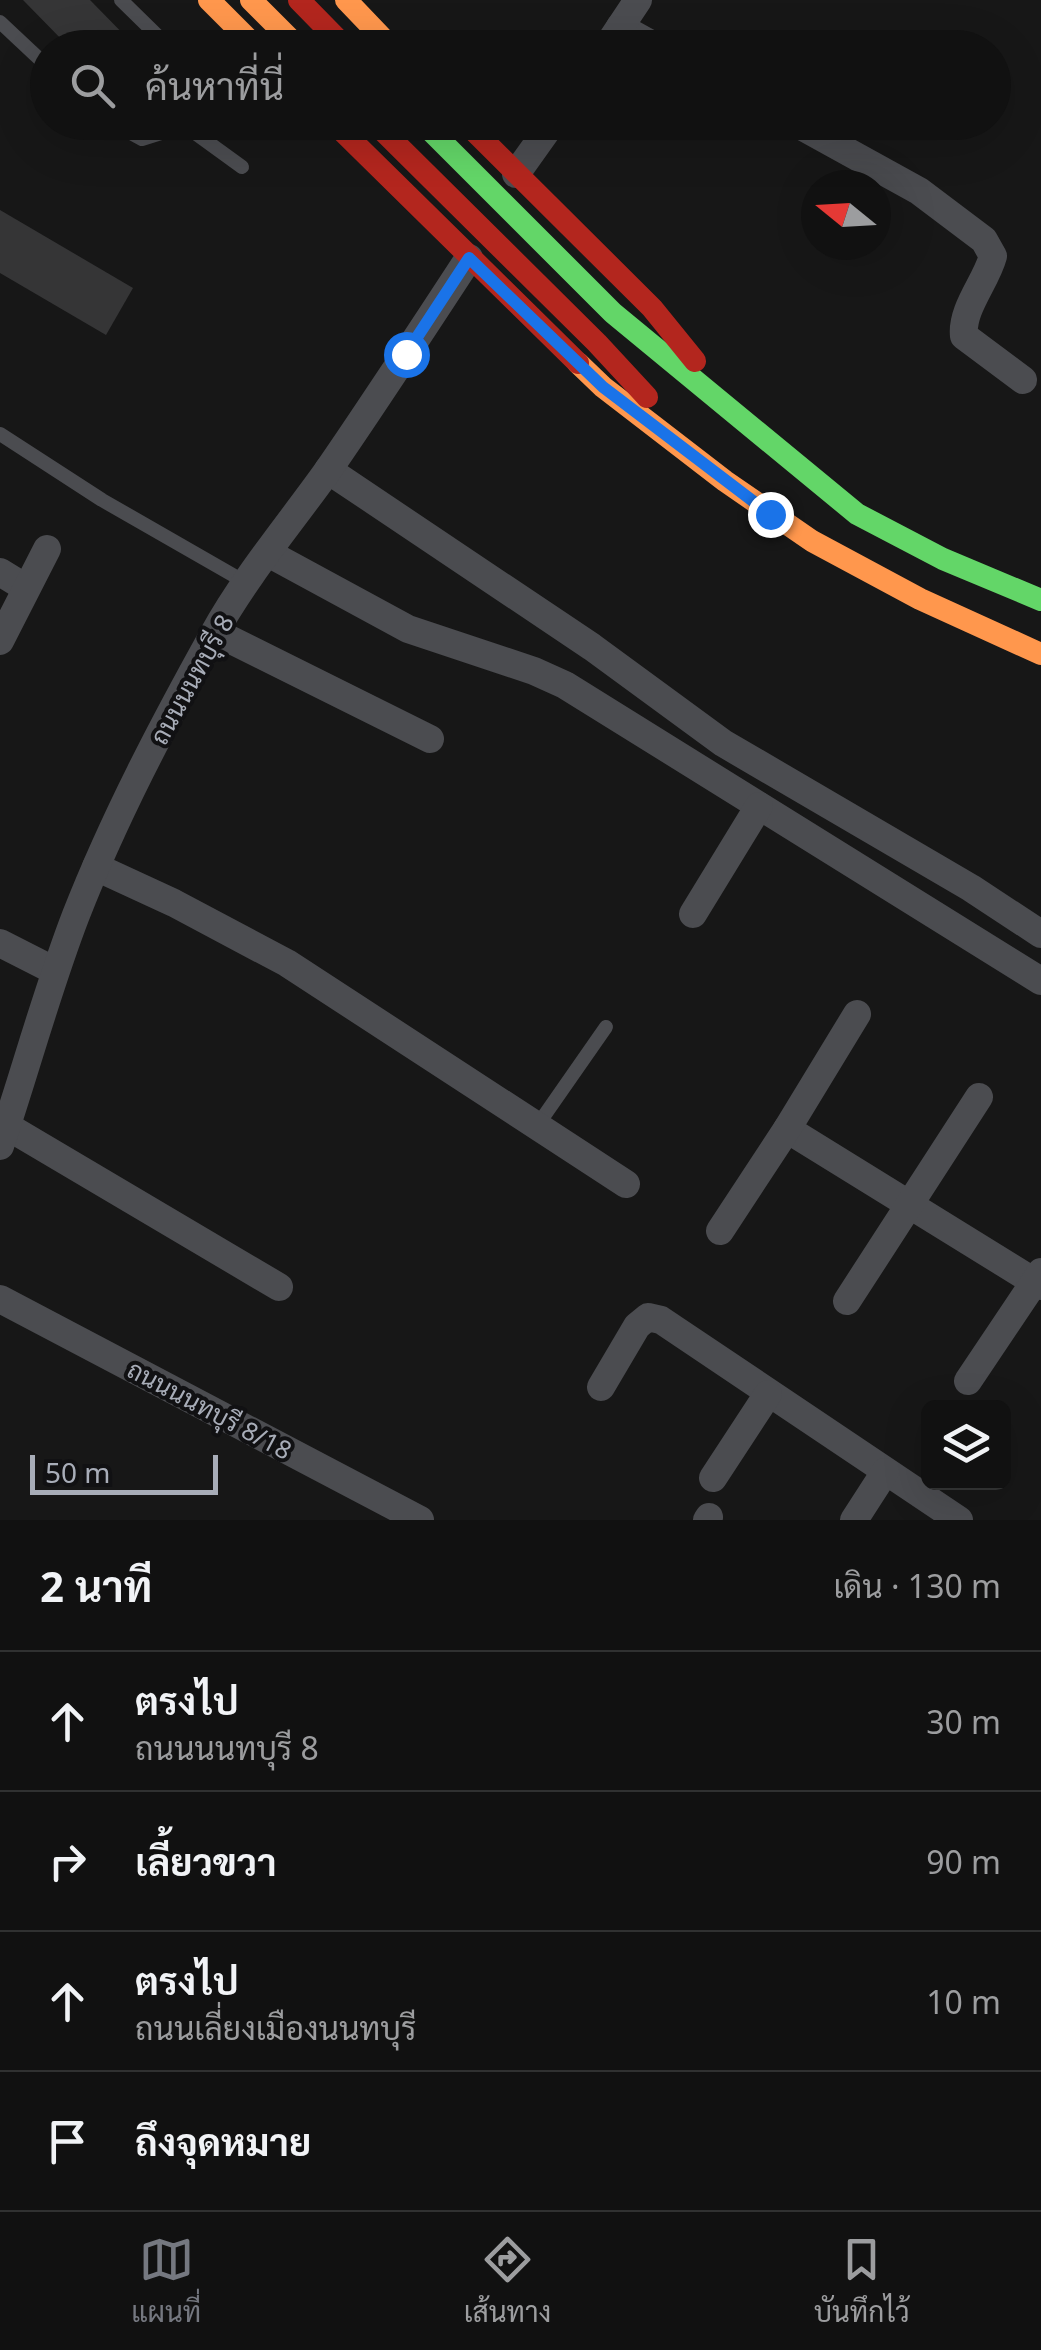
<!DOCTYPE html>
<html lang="th">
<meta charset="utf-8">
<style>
body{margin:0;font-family:"Noto Sans",Sarabun,sans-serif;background:#1a1a1a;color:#f1f3f6}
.controls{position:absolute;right:30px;bottom:30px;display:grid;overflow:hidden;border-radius:15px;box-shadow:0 10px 40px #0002}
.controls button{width:90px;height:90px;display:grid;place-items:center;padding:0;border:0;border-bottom:2px solid #303131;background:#111;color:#f1f3f6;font:50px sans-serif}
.compass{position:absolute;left:801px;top:170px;width:90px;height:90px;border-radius:50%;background:#111;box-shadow:0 10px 40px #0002;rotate:288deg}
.scale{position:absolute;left:30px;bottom:25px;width:188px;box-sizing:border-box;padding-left:10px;border:5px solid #a8adb8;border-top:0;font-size:28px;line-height:35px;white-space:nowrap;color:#a8adb8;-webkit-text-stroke:8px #111113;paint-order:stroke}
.stop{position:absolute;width:30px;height:30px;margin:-22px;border:8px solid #1a73e8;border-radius:50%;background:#fff}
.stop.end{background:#1a73e8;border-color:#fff;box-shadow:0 2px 10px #0008}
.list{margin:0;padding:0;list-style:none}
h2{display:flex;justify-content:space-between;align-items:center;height:130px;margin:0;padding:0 40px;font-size:42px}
h2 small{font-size:32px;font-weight:400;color:#9c9d9f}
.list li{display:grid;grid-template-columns:65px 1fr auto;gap:30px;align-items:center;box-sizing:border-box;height:140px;padding:0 40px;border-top:2px solid #303131}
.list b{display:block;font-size:38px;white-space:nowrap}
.list p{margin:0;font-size:32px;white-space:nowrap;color:#9c9d9f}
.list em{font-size:32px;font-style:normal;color:#9c9d9f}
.icon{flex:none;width:55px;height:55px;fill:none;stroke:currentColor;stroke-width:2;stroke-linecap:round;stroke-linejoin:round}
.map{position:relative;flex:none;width:1041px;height:1520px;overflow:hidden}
.search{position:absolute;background:#111;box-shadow:0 10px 40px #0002;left:30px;right:30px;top:30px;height:110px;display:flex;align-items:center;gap:25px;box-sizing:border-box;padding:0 35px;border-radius:55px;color:#9c9d9f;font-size:38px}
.sheet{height:690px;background:#111}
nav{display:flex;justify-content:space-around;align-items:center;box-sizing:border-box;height:140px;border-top:2px solid #303131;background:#111;font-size:28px;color:#9c9d9f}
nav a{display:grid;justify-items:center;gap:5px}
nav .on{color:#757880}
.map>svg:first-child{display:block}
</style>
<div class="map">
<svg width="1041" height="1520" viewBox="0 0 1041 1520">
<rect width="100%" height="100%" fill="#171717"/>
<g fill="#353536">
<path d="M23,0h67l47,48h-67z"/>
<path d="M0,210l133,78 -27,47 -106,-62z"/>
</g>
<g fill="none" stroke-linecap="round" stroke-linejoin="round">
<g stroke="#4b4c50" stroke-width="14">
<path d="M121,0l49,48"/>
<path d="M0,22l48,45"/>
<path d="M111,122l31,17 19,-6 13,-11"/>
<path d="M180,122l62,45"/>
<path d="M0,434l102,66 143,82"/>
<path d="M537,1126l69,-99"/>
</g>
<g stroke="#4b4c50" stroke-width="28">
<path d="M620,27l38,21"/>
<path d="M606,48l32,-48"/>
<path d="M794,122l125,69 65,49 9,16c-7,26 -32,53 -29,80l59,44"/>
<path d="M516,174l37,-52"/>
<path d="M328,470l264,177 131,96 248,145 70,46"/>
<path d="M268,553l140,76 126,42 31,14 476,296"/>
<path d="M0,572l26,16"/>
<path d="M215,632l215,107"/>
<path d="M0,641l47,-92"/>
<path d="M96,867l78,36 113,60 339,221"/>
<path d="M693,914l66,-108"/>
<path d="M0,943l55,28"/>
<path d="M0,1122l279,165"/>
<path d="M787,1129l254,157"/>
<path d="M0,1146c26,-77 47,-156 76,-231 38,-97 87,-190 137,-280 32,-58 75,-109 113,-162 49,-71 96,-143 143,-215"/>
<path d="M720,1231l67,-102 70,-115"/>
<path d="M0,1299l420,221"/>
<path d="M847,1301l132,-204"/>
<path d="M968,1381l73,-109"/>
<path d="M601,1387l36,-61 11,-9 13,3 298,200"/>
<path d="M713,1478l55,-84"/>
<path d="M707,1520l2,-3"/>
<path d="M854,1520l31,-48"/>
</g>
<path stroke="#63d668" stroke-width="22" d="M422,122l191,191 244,201 86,45 98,41"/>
<g stroke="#ff974d" stroke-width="22">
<path d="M209,0l48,48"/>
<path d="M251,0l48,48"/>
<path d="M346,0l46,48"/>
<path d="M578,363l25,24 122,94 87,60 108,58 121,55"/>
</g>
<g stroke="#b3261e" stroke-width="22">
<path d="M299,0l47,48"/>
<path d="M333,122l245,241"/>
<path d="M374,122l223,221 50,54"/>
<path d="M465,122l187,186 43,53"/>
</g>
</g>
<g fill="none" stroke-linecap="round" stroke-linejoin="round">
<path stroke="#1a73e8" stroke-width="12" d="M406,354l63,-96 134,129 167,127"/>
</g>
<g text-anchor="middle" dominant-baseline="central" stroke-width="8" stroke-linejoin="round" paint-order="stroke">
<g font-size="25" fill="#a8adb8" stroke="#111113">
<text transform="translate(191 679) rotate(-61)">ถนนนนทบุรี 8</text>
<text transform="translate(210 1409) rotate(28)">ถนนนนทบุรี 8/18</text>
</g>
</g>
</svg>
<div class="controls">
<button><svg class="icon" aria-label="layers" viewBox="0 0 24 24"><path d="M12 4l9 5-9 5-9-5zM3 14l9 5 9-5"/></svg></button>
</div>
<svg class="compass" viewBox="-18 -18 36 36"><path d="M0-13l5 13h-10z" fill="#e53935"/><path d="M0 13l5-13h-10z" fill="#9c9d9f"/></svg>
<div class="scale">50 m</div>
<div class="stop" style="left:406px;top:354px"></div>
<div class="stop end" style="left:770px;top:514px"></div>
<div class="search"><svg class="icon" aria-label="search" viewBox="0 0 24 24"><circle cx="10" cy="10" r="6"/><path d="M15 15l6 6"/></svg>ค้นหาที่นี่</div>
</div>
<section class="sheet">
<h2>2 นาที<small>เดิน · 130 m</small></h2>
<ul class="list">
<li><svg class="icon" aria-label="ahead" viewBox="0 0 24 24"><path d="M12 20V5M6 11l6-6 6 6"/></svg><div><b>ตรงไป</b><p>ถนนนนทบุรี 8</p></div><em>30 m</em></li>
<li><svg class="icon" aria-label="right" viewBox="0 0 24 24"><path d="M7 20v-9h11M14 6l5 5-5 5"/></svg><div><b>เลี้ยวขวา</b></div><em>90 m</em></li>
<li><svg class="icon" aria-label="ahead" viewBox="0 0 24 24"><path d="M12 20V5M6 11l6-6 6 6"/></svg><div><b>ตรงไป</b><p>ถนนเลี่ยงเมืองนนทบุรี</p></div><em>10 m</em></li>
<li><svg class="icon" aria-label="arrive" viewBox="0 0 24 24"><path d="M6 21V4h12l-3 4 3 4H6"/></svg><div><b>ถึงจุดหมาย</b></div></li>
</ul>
</section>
<nav>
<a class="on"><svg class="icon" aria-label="map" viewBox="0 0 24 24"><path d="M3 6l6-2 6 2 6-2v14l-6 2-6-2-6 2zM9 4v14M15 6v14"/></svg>แผนที่</a>
<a><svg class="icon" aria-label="directions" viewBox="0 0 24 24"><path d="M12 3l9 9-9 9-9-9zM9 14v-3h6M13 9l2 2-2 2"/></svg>เส้นทาง</a>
<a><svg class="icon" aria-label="saved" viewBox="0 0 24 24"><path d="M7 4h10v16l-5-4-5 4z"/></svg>บันทึกไว้</a>
</nav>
